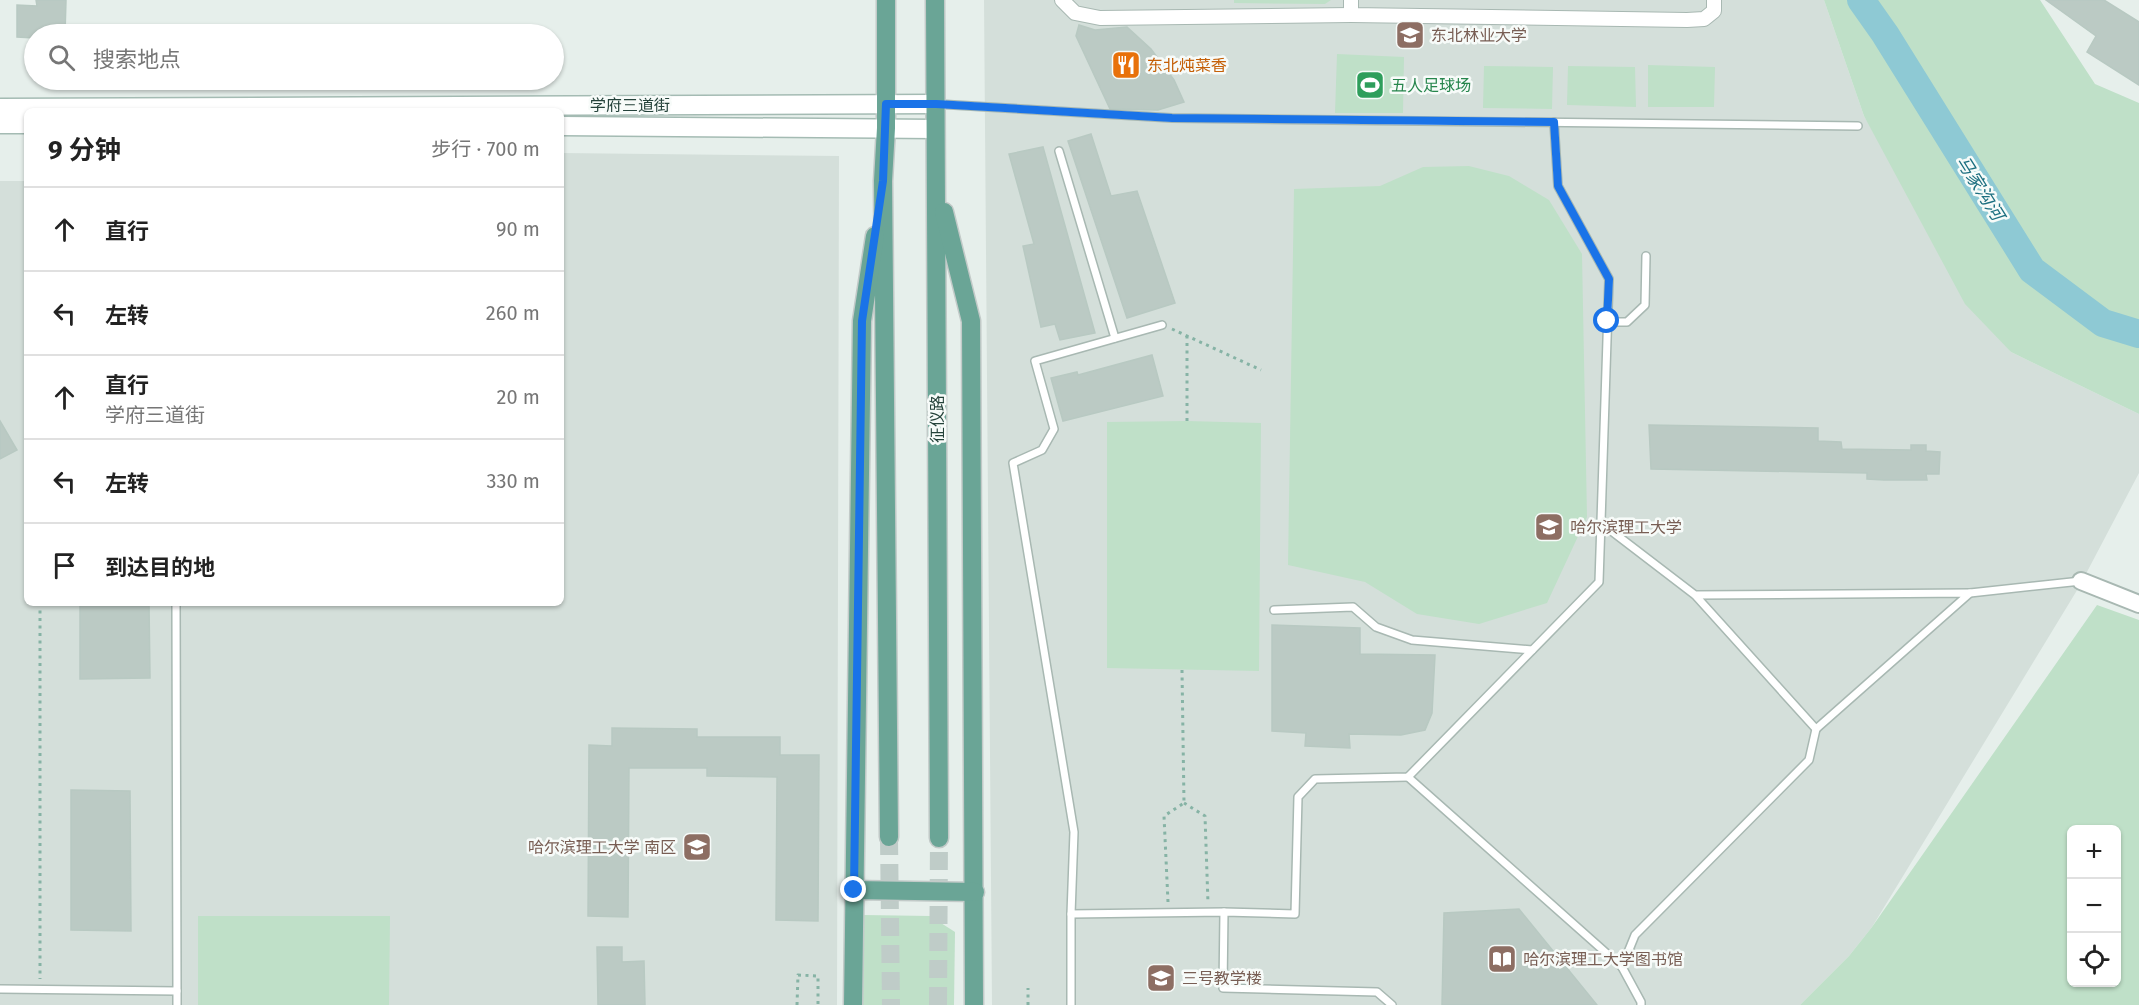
<!DOCTYPE html>
<html lang="zh">
<meta charset="utf-8">
<style>
body{margin:0;font-family:"Fira Sans","Noto Sans SC",sans-serif;background:#f6f6f6;color:#222}
.controls{position:absolute;right:18px;bottom:18px;display:grid;overflow:hidden;border-radius:9px;box-shadow:0 2px 4px #0004}
.controls button{width:54px;height:54px;display:grid;place-items:center;padding:0;border:0;border-bottom:2px solid #e0e0e0;background:#fff;color:#222;font:30px sans-serif}
.stop{position:absolute;width:18px;height:18px;margin:-14px;border:4px solid #1a73e8;border-radius:50%;background:#fff}
.stop.end{background:#1a73e8;border-color:#fff;box-shadow:0 2px 6px #0008}
.list{margin:0;padding:0;list-style:none}
h2{display:flex;justify-content:space-between;align-items:center;height:78px;margin:0;padding:0 24px;font-size:26px}
h2 small{font-size:20px;font-weight:400;color:#767676}
.list li{display:grid;grid-template-columns:39px 1fr auto;gap:18px;align-items:center;box-sizing:border-box;height:84px;padding:0 24px;border-top:2px solid #e0e0e0}
.list b{display:block;font-size:22px;white-space:nowrap}
.list p{margin:0;font-size:20px;white-space:nowrap;color:#767676}
.list em{font-size:20px;font-style:normal;color:#767676}
.icon{flex:none;width:33px;height:33px;fill:none;stroke:currentColor;stroke-width:2;stroke-linecap:round;stroke-linejoin:round}
.map{position:relative;flex:none;width:2139px;height:1005px;overflow:hidden}
.search{position:absolute;background:#fff;box-shadow:0 2px 4px #0004;left:24px;top:24px;width:540px;height:66px;display:flex;align-items:center;gap:15px;box-sizing:border-box;padding:0 21px;border-radius:33px;color:#767676;font-size:22px}
.panel{position:absolute;background:#fff;box-shadow:0 2px 4px #0004;left:24px;top:108px;width:540px;height:498px;border-radius:9px}
.map>svg:first-child{display:block}
</style>
<div class="map">
<svg width="2139" height="1005" viewBox="0 0 2139 1005">
<rect width="100%" height="100%" fill="#e6efeb"/>
<g fill="#d4dfda">
<path d="M984,0h840l40,116 147,236 128,62v59l-60,114 -207,340 -23,29 -49,49h-808z"/>
<path d="M561,153l278,3 -2,849h-837v-824h27v422h534z"/>
</g>
<g fill="#bfe0c8" fill-rule="evenodd">
<path d="M1234,0h97l-6,4 -91,-1z"/>
<path d="M1824,0h216l55,84 44,19v311l-128,-62 -46,-48 -101,-188z"/>
<path d="M1337,54l67,3 -1,56h-68z"/>
<path d="M1648,65l67,2 -1,40h-66z"/>
<path d="M1484,66l69,1 -1,42 -69,-1z"/>
<path d="M1568,66l67,1 1,40 -69,-2z"/>
<path d="M1469,166l40,10 40,24 33,54 5,263 -40,86 -68,21 -62,-10 -52,-32 -77,-17 6,-376 86,-3 43,-19z"/>
<path d="M1187,421l74,2 -2,248 -152,-3v-246z"/>
<path d="M2097,605l42,15v385h-339l49,-49 23,-29zM2072,830h44v152h-44z"/>
<path d="M864,915l66,1 25,16 -1,73h-91z"/>
<path d="M198,916h192l-1,89h-191z"/>
</g>
<g fill="none" stroke-linecap="round" stroke-linejoin="round">
<path stroke="#8ec9d4" stroke-width="28" d="M1861,0l24,34 147,236 71,53 36,11"/>
</g>
<g fill="#bbcac4" stroke="#b8c9c2" stroke-width="1.5">
<path d="M36,0h30l-1,34h-31v4l-17,-1v-32l20,1z"/>
<path d="M2046,0h58l35,22v63l-52,-33 9,-16z"/>
<path d="M1079,25l16,5 32,-3 24,22 23,31 10,22 -26,8 -48,-1 -34,-73z"/>
<path d="M1091,134l20,62 26,-5 38,112 -48,15 -59,-177z"/>
<path d="M1043,147l52,186 -35,7 -5,-16 -14,3 -18,-81 11,-2 -25,-90z"/>
<path d="M1152,355l11,41 -100,25 -12,-43 26,-6 1,3z"/>
<path d="M0,421l17,29 -17,9z"/>
<path d="M1649,425l169,3v13l23,1 1,7 69,1v-5h15v6l14,1 -1,22h-13l1,6h-43l-17,-1v-6l-216,-4z"/>
<path d="M80,603h69l1,75 -70,1z"/>
<path d="M1272,625l88,3v26l75,1 -3,58 -7,17 -24,5 -52,-1 1,14 -45,-2 1,-13 -34,-2z"/>
<path d="M612,728l85,1v8h83v18h39l-1,166 -42,-1 1,-143 -70,-1v-8h-78l-1,149 -40,-1 1,-171 23,1z"/>
<path d="M71,790l59,1 1,140 -60,-1z"/>
<path d="M1519,909l78,96h-155l2,-92z"/>
<path d="M597,947h25v15l22,-1 1,44h-47z"/>
</g>
<g fill="none" stroke-linecap="round" stroke-linejoin="round">
<g stroke="#bfccc8" stroke-width="18" stroke-dasharray="18 9" stroke-linecap="butt">
<path d="M889,837l2,168"/>
<path d="M938,1005l1,-167"/>
</g>
<g stroke="#a8b8b2" stroke-width="10">
<g id="service">
<path d="M937,104l235,14 686,8"/>
<path d="M1059,151l56,187"/>
<path d="M1607,322h20l18,-17 1,-49"/>
<path d="M1162,325l-127,36 19,68 -12,21 -29,13 61,369 -3,82 153,-2 71,2 3,-117 17,-18 93,-2 191,-195 10,-303 -51,-93 -4,-64"/>
<path d="M1601,523l94,72 121,134 154,-136 -275,2"/>
<path d="M1970,593l111,-12"/>
<path d="M1274,610l79,-3 23,20 36,13 120,10"/>
<path d="M1408,777l214,190 19,35v3"/>
<path d="M1224,912l-1,76 154,4 15,13"/>
<path d="M1622,967l13,-32 174,-175 7,-31"/>
<path d="M0,989l177,2 -1,-388"/>
<path d="M177,991v14"/>
<path d="M1071,1005v-91"/>
</g>
</g>
<g stroke="#a8b8b2" stroke-width="16">
<g id="minor">
<path d="M1062,0l13,13 25,5 251,-3"/>
<path d="M1351,0v15l336,5 17,-1 10,-8v-11"/>
</g>
</g>
<g stroke="#a8b8b2" stroke-width="20">
<path id="tertiary" d="M2081,581l58,23"/>
</g>
<g stroke="#a4bbb3" stroke-width="21">
<g id="secondary">
<path d="M0,108l935,-4"/>
<path d="M0,124h27"/>
<path d="M561,126l374,3"/>
</g>
</g>
<g stroke="#c2cac8" stroke-width="21">
<g id="primary">
<path d="M886,0v128l-3,53 6,656"/>
<path d="M935,0l4,838"/>
<path d="M944,212l27,109 3,684"/>
<path d="M854,890l121,2"/>
<path d="M853,1005l9,-684 13,-85"/>
</g>
</g>
<g stroke="#86b3a5" stroke-width="3" stroke-dasharray="3 4.5" stroke-linecap="butt">
<path d="M1172,329l89,41"/>
<path d="M1187,421v-85"/>
<path d="M40,603v376"/>
<path d="M1182,670l2,133"/>
<path d="M1184,803l21,13 3,87"/>
<path d="M1168,902l-4,-86 20,-13"/>
<path d="M797,1005l1,-30 20,1v29"/>
<path d="M1028,1005v-17"/>
</g>
<use href="#service" stroke="#fff" stroke-width="7"/>
<use href="#minor" stroke="#fff" stroke-width="14"/>
<use href="#tertiary" stroke="#fff" stroke-width="16"/>
<use href="#secondary" stroke="#fff" stroke-width="18"/>
<use href="#primary" stroke="#6aa596" stroke-width="18"/>
</g>
<g fill="none" stroke-linecap="round" stroke-linejoin="round">
<path stroke="#1a73e8" stroke-width="8" d="M854,890l8,-569 21,-140 3,-77h50l236,14 382,4 4,64 51,93 -2,42"/>
</g>
<defs>
<g id="university-square" transform="scale(1.5)"><rect x="-9" y="-9" width="18" height="18" rx="4" fill="#8d6e63" stroke="#f7fbf9"/><path d="M0-5L7-2L0 1L-7-2ZM-4 1L0 2.5L4 1V4Q0 6-4 4Z" fill="#fff"/></g>
<g id="restaurant-square" transform="scale(1.5)"><rect x="-9" y="-9" width="18" height="18" rx="4" fill="#e8710a" stroke="#f7fbf9"/><path d="M-5-6h1v4h1v-4h1v4h1v-4h1v5L-1.5 .5V6h-2V.5L-5-1ZM5-6V6H3V1.5H1.5Q1.5-4 5-6Z" fill="#fff"/></g>
<g id="stadium-square" transform="scale(1.5)"><rect x="-9" y="-9" width="18" height="18" rx="4" fill="#2e9e5b" stroke="#f7fbf9"/><path d="M0-5a6.5 5 0 1 0 0 10a6.5 5 0 1 0 0-10ZM-3.5-1.8h7v3.6h-7Z" fill="#fff"/></g>
<g id="library-square" transform="scale(1.5)"><rect x="-9" y="-9" width="18" height="18" rx="4" fill="#8d6e63" stroke="#f7fbf9"/><path d="M-6-4Q-3-5.5-.7-3.5V5Q-3 3-6 4ZM6-4Q3-5.5 .7-3.5V5Q3 3 6 4Z" fill="#fff"/></g>
</defs>
<g fill-rule="evenodd">
<use href="#university-square" x="1410" y="35"/>
<use href="#restaurant-square" x="1126" y="65"/>
<use href="#stadium-square" x="1370" y="85"/>
<use href="#university-square" x="1549" y="527"/>
<use href="#university-square" x="697" y="847"/>
<use href="#library-square" x="1502" y="959"/>
<use href="#university-square" x="1161" y="978"/>
</g>
<g text-anchor="middle" dominant-baseline="central" stroke-width="5" stroke-linejoin="round" paint-order="stroke">
<g font-size="16" fill="#785e54" stroke="#f7fbf9" text-anchor="start">
<text x="1431" y="35">东北林业大学</text>
<text x="1570" y="527">哈尔滨理工大学</text>
<text x="676" y="847" text-anchor="end">哈尔滨理工大学 南区</text>
<text x="1523" y="959">哈尔滨理工大学图书馆</text>
<text x="1182" y="978">三号教学楼</text>
</g>
<g font-size="16" fill="#c56008" stroke="#f7fbf9" text-anchor="start">
<text x="1147" y="65">东北炖菜香</text>
</g>
<g font-size="16" fill="#27864d" stroke="#f7fbf9" text-anchor="start">
<text x="1391" y="85">五人足球场</text>
</g>
<g font-size="16" fill="#24423a" stroke="#f7fbf9">
<text x="630" y="105">学府三道街</text>
<text transform="translate(937 419) rotate(-90)">征仪路</text>
</g>
<g font-size="18" font-style="italic" fill="#1c6f80" stroke="#f7fbf9">
<text transform="translate(1980 188) rotate(58)">马家沟河</text>
</g>
</g>
</svg>
<div class="controls">
<button>+</button>
<button>−</button>
<button><svg class="icon" aria-label="locate" viewBox="0 0 24 24"><circle cx="12" cy="12" r="6"/><path d="M12 2v4M12 18v4M2 12h4M18 12h4"/></svg></button>
</div>
<div class="stop" style="left:1607px;top:321px"></div>
<div class="stop end" style="left:854px;top:890px"></div>
<div class="search"><svg class="icon" aria-label="search" viewBox="0 0 24 24"><circle cx="10" cy="10" r="6"/><path d="M15 15l6 6"/></svg>搜索地点</div>
<section class="panel">
<h2>9 分钟<small>步行 · 700 m</small></h2>
<ul class="list">
<li><svg class="icon" aria-label="ahead" viewBox="0 0 24 24"><path d="M12 20V5M6 11l6-6 6 6"/></svg><div><b>直行</b></div><em>90 m</em></li>
<li><svg class="icon" aria-label="left" viewBox="0 0 24 24"><path d="M17 20v-9H6M10 6l-5 5 5 5"/></svg><div><b>左转</b></div><em>260 m</em></li>
<li><svg class="icon" aria-label="ahead" viewBox="0 0 24 24"><path d="M12 20V5M6 11l6-6 6 6"/></svg><div><b>直行</b><p>学府三道街</p></div><em>20 m</em></li>
<li><svg class="icon" aria-label="left" viewBox="0 0 24 24"><path d="M17 20v-9H6M10 6l-5 5 5 5"/></svg><div><b>左转</b></div><em>330 m</em></li>
<li><svg class="icon" aria-label="arrive" viewBox="0 0 24 24"><path d="M6 21V4h12l-3 4 3 4H6"/></svg><div><b>到达目的地</b></div></li>
</ul>
</section>
</div>
